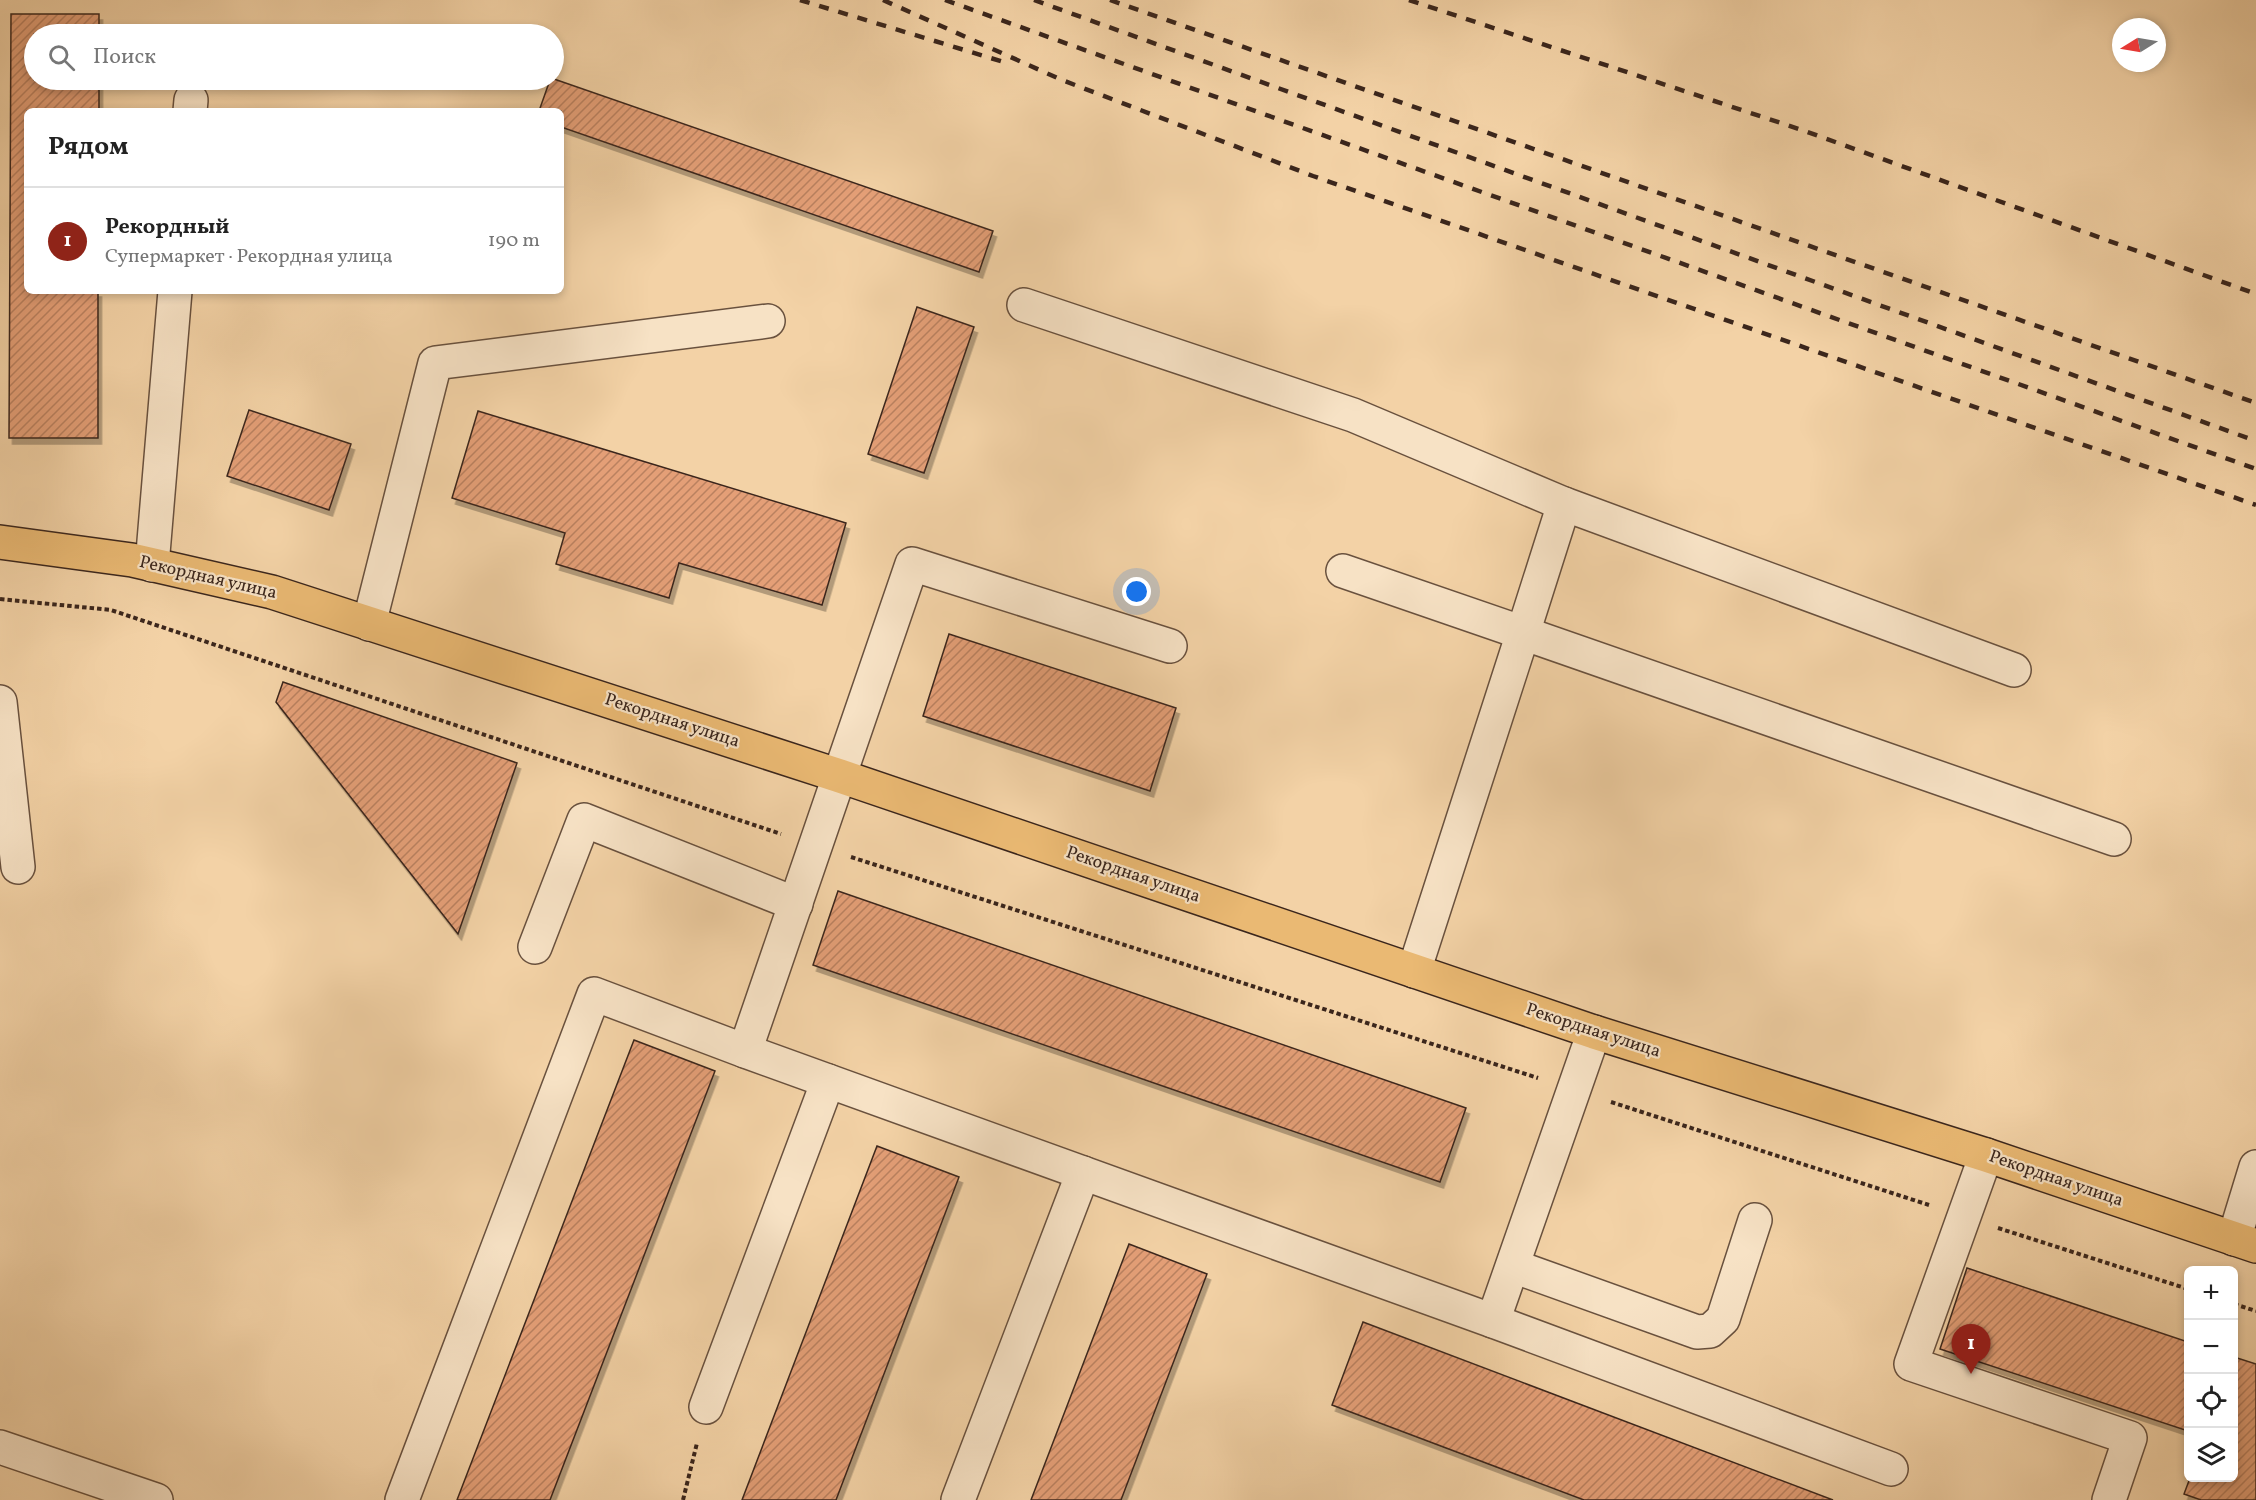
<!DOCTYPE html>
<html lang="ru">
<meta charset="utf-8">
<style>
body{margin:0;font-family:Vollkorn,serif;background:#f2f2f2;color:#222}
.controls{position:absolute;right:18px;bottom:18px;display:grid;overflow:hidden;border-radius:9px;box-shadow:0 3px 9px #0003}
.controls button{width:54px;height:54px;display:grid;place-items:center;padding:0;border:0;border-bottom:2px solid #e0e0e0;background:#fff;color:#222;font:30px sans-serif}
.compass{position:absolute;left:2112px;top:18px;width:54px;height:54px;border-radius:50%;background:#fff;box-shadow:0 3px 9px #0003;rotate:259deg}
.you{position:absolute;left:1137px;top:592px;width:21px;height:21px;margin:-15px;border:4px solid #fff;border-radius:50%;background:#1a73e8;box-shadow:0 0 0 9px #1a73e833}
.badge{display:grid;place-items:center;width:39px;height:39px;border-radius:50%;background:#8f2418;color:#fff;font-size:20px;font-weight:700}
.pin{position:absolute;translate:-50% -50px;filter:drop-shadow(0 2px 3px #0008)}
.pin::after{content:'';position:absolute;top:32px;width:21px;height:18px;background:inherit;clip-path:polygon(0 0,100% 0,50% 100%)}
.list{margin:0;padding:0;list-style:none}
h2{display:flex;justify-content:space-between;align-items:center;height:78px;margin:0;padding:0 24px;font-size:26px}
h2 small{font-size:20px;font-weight:400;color:#767676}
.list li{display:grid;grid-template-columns:39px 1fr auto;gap:18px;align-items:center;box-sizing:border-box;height:108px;padding:0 24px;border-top:2px solid #e0e0e0}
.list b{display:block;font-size:22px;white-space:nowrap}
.list p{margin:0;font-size:20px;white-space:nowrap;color:#767676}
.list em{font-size:20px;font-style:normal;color:#767676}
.icon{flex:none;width:33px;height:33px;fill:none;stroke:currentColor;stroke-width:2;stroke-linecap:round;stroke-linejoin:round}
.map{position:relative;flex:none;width:2256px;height:1500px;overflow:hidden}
.search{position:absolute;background:#fff;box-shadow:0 3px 9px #0003;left:24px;top:24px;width:540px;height:66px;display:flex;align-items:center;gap:15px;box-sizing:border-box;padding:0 21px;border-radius:33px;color:#767676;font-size:22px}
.panel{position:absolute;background:#fff;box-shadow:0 3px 9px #0003;left:24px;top:108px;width:540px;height:186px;border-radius:9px}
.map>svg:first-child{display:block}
</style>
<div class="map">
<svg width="2256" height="1500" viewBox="0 0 2256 1500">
<defs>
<pattern id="building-hatch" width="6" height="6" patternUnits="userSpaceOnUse" patternTransform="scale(1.5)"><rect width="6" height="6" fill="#e49f77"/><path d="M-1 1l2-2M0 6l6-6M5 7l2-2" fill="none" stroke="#ba8161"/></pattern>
<filter id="shadow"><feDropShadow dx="3.5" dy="6" stdDeviation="0" flood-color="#0004"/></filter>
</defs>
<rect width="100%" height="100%" fill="#f3d2a6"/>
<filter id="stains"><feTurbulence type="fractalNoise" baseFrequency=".00333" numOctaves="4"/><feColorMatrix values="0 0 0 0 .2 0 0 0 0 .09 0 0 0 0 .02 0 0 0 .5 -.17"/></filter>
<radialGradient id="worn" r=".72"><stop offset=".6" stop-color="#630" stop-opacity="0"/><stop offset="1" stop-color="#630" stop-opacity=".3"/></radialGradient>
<g fill="url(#building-hatch)" stroke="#3b261c" stroke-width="1.5" filter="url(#shadow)">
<path d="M11,14h88v20h-65v46h65v31h-72v180h71v147h-89z"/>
<path d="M554,79l439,152 -14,41 -418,-145v-16h-22l11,-31z"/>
<path d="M917,307l57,20 -50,146 -56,-19z"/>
<path d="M249,410l102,34 -22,66 -102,-34z"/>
<path d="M478,411l368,112 -24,82 -143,-42 -10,35 -113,-34 9,-31 -113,-35z"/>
<path d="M949,634l227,74 -26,83 -227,-75z"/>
<path d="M283,682l234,81 -59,171 -182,-232z"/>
<path d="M838,891l628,217 -26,74 -627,-217z"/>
<path d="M634,1040l81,31 -165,429h-93z"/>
<path d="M877,1146l82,31 -123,323h-94z"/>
<path d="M1129,1244l78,30 -86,226h-90z"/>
<path d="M1967,1268l221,74v89l-248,-82z"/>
<path d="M1363,1322l470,178h-249l-252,-95z"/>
<path d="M2234,1357l22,7v136h-55l-17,-6 6,-16h44z"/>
</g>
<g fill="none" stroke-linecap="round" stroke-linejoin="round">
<g stroke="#69513e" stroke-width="36">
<g id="minor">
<path d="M190,111l1,-11"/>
<path d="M1024,305l329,110 211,89"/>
<path d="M152,565l23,-274"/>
<path d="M1343,571l180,62 41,-129 450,166"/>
<path d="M369,624l66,-261 333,-42"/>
<path d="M0,702l18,165"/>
<path d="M535,947l49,-127 212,84"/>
<path d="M1414,971l109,-338 591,206"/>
<path d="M745,1051l748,270 398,148"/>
<path d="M1986,1155l-75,209 219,74 -21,62"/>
<path d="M2234,1239l22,-72"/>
<path d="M1513,1266l184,66 13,-1 13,-12 32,-99"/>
<path d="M1493,1321l101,-289"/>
<path d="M706,1407l122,-326"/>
<path d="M0,1447l156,53"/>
<path d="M402,1500l192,-506 151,57 167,-487 258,82"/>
<path d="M958,1500l125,-327"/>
</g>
</g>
<g stroke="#3b261c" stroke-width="36">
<path id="major" d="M0,542l132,18 140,32 568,184 754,256 392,123 270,91"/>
</g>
<g stroke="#3b261c" stroke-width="4" stroke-dasharray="4.5 3" stroke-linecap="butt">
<path d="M0,599l111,11 670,224"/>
<path d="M851,857l687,221"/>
<path d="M1611,1102l318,103"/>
<path d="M1998,1228l190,61"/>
<path d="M2234,1304l22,7"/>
<path d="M683,1500l14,-57"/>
</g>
<use href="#minor" stroke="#f7e2c5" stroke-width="33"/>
<use href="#major" stroke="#eab973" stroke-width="33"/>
<g stroke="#3b261c" stroke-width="4.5" stroke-dasharray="10 10" stroke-linecap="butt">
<path d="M800,0l207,63"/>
<path d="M883,0l179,80 251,96 943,329"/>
<path d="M945,0l1311,469"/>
<path d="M1034,0l1222,441"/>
<path d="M1110,0l1146,403"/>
<path d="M1409,0l393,130 454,164"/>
</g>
</g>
<g text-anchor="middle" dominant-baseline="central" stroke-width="4.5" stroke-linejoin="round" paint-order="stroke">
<g font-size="18" fill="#3b261c" stroke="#f7e2c5">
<text transform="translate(208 578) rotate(13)">Рекордная улица</text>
<text transform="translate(672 721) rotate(18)">Рекордная улица</text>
<text transform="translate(1133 875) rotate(19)">Рекордная улица</text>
<text transform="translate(1593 1031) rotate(18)">Рекордная улица</text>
<text transform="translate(2056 1179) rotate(19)">Рекордная улица</text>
</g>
</g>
<rect width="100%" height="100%" filter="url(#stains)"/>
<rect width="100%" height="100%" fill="url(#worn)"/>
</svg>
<div class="controls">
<button>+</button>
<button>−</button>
<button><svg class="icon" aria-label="locate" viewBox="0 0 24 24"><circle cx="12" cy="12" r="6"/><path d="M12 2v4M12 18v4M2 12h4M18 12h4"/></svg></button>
<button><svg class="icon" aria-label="layers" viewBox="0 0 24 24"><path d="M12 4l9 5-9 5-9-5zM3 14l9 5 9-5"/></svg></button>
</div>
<svg class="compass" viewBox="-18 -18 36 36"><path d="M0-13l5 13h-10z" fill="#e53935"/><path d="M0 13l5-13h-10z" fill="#767676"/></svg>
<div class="you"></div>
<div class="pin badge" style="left:1971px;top:1374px">1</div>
<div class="search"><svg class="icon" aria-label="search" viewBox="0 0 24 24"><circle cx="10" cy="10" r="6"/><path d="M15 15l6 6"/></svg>Поиск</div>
<section class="panel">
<h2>Рядом<small></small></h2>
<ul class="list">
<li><span class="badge">1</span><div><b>Рекордный</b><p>Супермаркет · Рекордная улица</p></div><em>190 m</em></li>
</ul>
</section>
</div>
